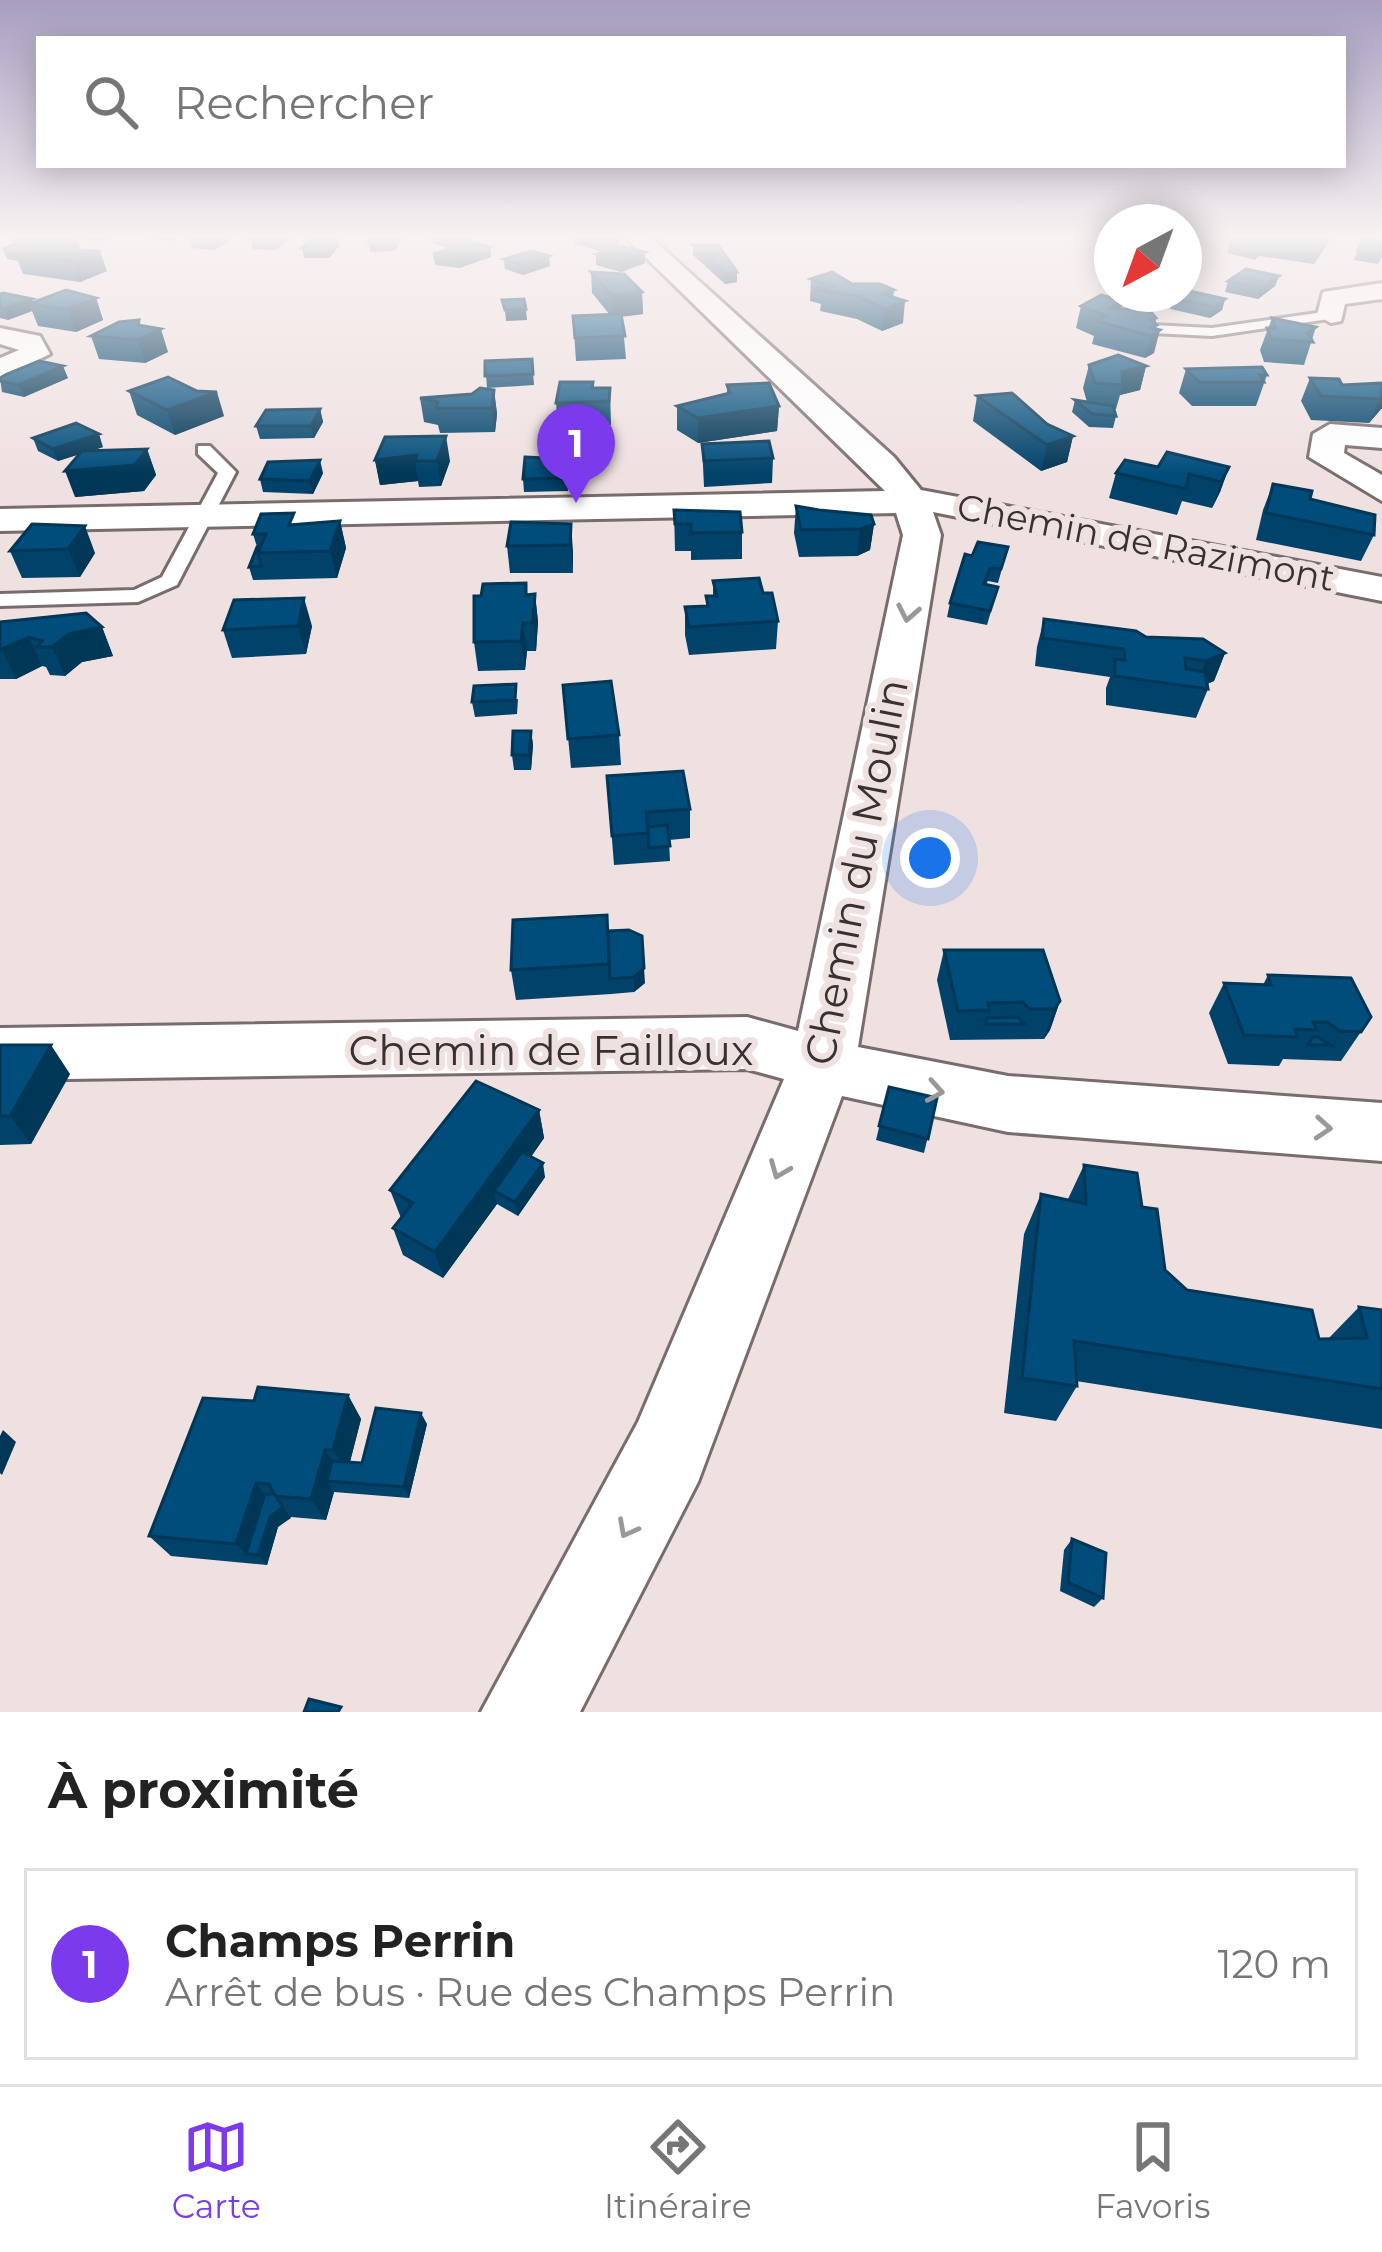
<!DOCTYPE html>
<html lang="fr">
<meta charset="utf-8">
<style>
body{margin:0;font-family:Montserrat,sans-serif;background:#f2f2f2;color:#222}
.compass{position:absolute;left:1094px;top:204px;width:108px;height:108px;border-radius:50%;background:#fff;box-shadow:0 6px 30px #0003;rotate:221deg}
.you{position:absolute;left:930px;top:858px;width:42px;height:42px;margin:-30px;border:9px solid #fff;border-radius:50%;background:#1a73e8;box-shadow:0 0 0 18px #1a73e833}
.badge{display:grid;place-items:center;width:78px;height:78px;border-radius:50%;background:#7c3aed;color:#fff;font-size:39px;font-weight:700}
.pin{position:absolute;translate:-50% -99px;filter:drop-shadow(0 3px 6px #0008)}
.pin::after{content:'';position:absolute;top:63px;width:42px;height:36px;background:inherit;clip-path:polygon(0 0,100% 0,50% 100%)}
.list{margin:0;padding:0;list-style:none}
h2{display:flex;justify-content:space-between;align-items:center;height:156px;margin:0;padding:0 48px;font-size:51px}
h2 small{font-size:39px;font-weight:400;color:#767676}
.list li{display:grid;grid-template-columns:78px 1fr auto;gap:36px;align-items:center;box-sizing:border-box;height:192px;margin:0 24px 24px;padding:0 24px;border:3px solid #e0e0e0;border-radius:0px}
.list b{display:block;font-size:45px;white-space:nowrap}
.list p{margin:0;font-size:39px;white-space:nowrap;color:#767676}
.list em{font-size:39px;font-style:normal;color:#767676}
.icon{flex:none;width:66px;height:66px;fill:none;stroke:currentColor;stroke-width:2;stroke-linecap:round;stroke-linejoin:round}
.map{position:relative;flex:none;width:1382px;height:1712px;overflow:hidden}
.search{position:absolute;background:#fff;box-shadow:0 6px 30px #0003;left:36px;right:36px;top:36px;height:132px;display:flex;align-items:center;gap:30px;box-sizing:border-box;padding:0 42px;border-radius:0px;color:#767676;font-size:45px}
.sheet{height:372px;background:#fff}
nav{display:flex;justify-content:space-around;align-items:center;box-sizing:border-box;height:168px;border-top:3px solid #e0e0e0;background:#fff;font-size:33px;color:#767676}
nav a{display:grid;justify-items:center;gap:6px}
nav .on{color:#7c3aed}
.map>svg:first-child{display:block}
</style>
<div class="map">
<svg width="1382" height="1712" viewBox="0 0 1382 1712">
<rect width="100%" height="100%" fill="#f0e1e1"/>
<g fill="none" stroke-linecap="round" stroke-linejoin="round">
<g stroke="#796c6c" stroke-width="6">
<g id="lane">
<path d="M1331,311l5,7 -124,18 -80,-4 -7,-4 7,-4 80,4z"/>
<path d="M198,446h12l26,26 -59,113 -39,17 -138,4v-12l134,-4 28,-13 56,-104 -20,-19z"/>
</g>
</g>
<g stroke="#796c6c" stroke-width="6">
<g id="street">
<path d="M623,235h25l246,222 27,33 461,87v24l-449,-89 8,23 -83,512 150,29 374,27v58l-374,-29 -166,-36 -144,386 -118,230h-99l157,-290 146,-343 -37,-10 -747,11v-52l747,-11 51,14 105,-496 -7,-22 -896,18v-22l885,-18z"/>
<path d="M1382,283v16l-37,5 -4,17 -10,2 -14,-8 6,-23z"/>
<path d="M0,328l40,8 10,18 -50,24v-20l19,-8 -19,-6z"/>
<path d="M1330,424l52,4v20l-37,-3 -1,8 38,22v26l-73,-44 4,-23z"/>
</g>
</g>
<use href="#lane" fill="#fff" fill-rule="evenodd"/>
<use href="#street" fill="#fff" fill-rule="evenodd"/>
</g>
<g fill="#00426a">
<path d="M76,235h46l-26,6 -18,-3z"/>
<path d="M144,235h40l-14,6 -25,-3z"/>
<path d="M430,235h41l1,6 -24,7 -16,-5z"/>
<path d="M574,235h44v10l-18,6 -25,-7z"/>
<path d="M1232,235h99l-3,8 -14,21 -55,-8 -4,4 -28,-7z"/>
<path d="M337,236l2,10 -10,12h-25l-2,-10z"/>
<path d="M189,238l41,3 -16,9 -22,-2z"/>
<path d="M250,239h39l-14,11 -22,-1z"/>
<path d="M401,239l-6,12 -25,1 -2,-10z"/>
<path d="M14,241h64l3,9 26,21 -27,11 -57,-8 -5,-13 -11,-2 -4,-10 13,-5z"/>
<path d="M1382,242v15l-4,7 -24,-4 4,-10z"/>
<path d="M693,245l44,27v10l-12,2 -32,-29z"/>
<path d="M490,247l1,10 -32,11 -24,-3 -2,-11z"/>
<path d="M596,254l49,9 -24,9 -25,-7z"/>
<path d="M504,259l46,7 -27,9 -18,-6z"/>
<path d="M591,272l51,20 1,22 -21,2 4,43 -50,2 -3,-45 37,-1 -18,-22z"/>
<path d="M1279,276l-4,10 -17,13 -33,-7 3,-11z"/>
<path d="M811,279l41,5 41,14 10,25 -21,8 -25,-12 -37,-8 1,-7 -11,-3z"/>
<path d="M0,294l33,9 63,-5 7,22 -27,12 -38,-6 -6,-15 -24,9 -8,-2z"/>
<path d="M1173,298l52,1 -3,11 -12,8 -40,-9z"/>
<path d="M1124,301l-2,8 34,9 -2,35 -9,5 -53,-14 2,-8 -18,-8 5,-22z"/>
<path d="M1272,318l44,9 -12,38 -40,-3 -4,-12z"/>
<path d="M139,320l2,5 27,27 -23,11 -46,-4 -8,-23z"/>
<path d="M532,359l2,26 -47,3 -2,-27z"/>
<path d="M1089,365l57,1 -6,24 -20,5 -4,14h-2l2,7 -3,12 -24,-1 -17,-15 3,-12 12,2 -4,-14z"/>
<path d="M1186,369l81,6 -11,31h-64l-13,-13z"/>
<path d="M0,378h68l-44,19 -22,-5z"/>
<path d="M1310,378l32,7 40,-2v25l-13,15 -58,-3 -10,-19z"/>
<path d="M593,382v6h17l1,37 -53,2 -2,-24z"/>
<path d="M727,385l52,21 -2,25 -79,12 -21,-13v-24l50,-12z"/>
<path d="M494,390l3,24 -2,18 -55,1 -2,-8 -14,-3 -4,-24 52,-4z"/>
<path d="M129,391l95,25 -49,19 -38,-20z"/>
<path d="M977,396l96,40 -6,26 -26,9 -68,-50z"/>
<path d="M320,409l3,13 -9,16 -54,1 -4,-13z"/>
<path d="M33,438l70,9 -12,4 56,-2 9,26 -12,16 -69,6 4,-43 -21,7 -20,-10z"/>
<path d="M702,444l71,14 -1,25 -68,4z"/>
<path d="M567,459l1,32 -44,1 -1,-13z"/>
<path d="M375,460l75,1 -9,25 -22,1 -1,-6 -38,4z"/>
<path d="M1158,467h71l-9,25 -8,16 -30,-7 -5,14 -68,-17 7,-25z"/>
<path d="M323,473l-10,21 -50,-2 -3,-13z"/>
<path d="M1273,484l37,15 64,36 -13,26 -105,-21 7,-30z"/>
<path d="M796,506l78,18 -4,26 -13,6 -58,1 -5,-24z"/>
<path d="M674,510l68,22v27l-51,1v-9h-16z"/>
<path d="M340,521l6,27 -9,30 -84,2 -4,-13 8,-20 -4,-13 44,-9z"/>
<path d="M32,524l63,29 -15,24 -58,1 -12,-27z"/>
<path d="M571,524l2,49h-63l-3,-27z"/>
<path d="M1008,547l-10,36 -10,-2 -2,3 12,3 -11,38 -40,-8 3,-14 22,-47z"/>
<path d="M713,581l55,12 10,28 -2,28 -87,6 -4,-20v-28l21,-1v-10h7z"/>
<path d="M535,594l3,28 -2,29h-9l-2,19 -47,1 -4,-29 53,-47z"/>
<path d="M1044,619l181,34 -11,28 -7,3 1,5 -12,29 -90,-13v-17l4,-11 -75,-11 2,-19z"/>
<path d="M0,622l102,5 11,29 -31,6 -17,14 -15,-1 -4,-8 -4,-1 -26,13h-16z"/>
<path d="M312,626l-6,28 -74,4 -9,-28z"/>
<path d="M563,685l56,50 2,30 -50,3z"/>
<path d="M518,699l-1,15 -42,3 -3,-15z"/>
<path d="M531,731l2,14 -2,25h-17l-2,-15z"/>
<path d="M607,776l83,33v29l-21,2 1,21 -56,4z"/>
<path d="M608,932l37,51 -11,9 -23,2v-2v2l-95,6 -5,-30z"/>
<path d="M944,950l116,51 -10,29 -6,9 -94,1 -13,-60z"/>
<path d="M1268,975l103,42 -30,44 -58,-2 -4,7 -51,-2 -19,-51 15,-30 39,2z"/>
<path d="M0,1045l70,29 -39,70 -31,1z"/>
<path d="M889,1087l48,11 -13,55 -48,-13z"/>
<path d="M539,1110l5,28 -13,19 14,20 -27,39 -21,-12 -54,74 -40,-23 -10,-27 8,-10 -11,-28z"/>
<path d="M1084,1165l58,42 23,63 22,20 132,49 10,-1 30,-31 23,3v119l-306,-48 1,5 -21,35 -52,-8 20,-179 17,-40 27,5z"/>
<path d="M348,1395l13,24 -11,43 12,1 65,-39 -18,74 -75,-6 -8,28 -35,-3 -13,10 -11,38 -96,-9 -22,-20 105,-135z"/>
<path d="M1072,1539l31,59 -9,9 -34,-16 4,-41z"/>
</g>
<g fill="#003656">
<path d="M94,235h28l-26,6z"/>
<path d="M169,235h15l-14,6z"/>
<path d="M221,235h7l2,6 -16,9 -2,-10z"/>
<path d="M280,235h8l1,4 -14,11 -2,-10z"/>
<path d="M396,235h4l1,4 -6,12 -2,-10z"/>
<path d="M457,235h14l1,6 -24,7 -1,-10z"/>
<path d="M618,235v10l-18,6 -1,-10z"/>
<path d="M1266,235h6l-10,10 -7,15 6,-20z"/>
<path d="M1327,235h4l-3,8 -14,21 7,-21z"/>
<path d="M337,236l2,10 -10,12 -3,-10z"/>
<path d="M78,241l5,16 17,-6 7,20 -27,11 -7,-21 -19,-12z"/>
<path d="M490,247l1,10 -32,11 -2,-10z"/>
<path d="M645,252v11l-24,9 -1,-11z"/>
<path d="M549,256l1,10 -27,9 -1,-10z"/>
<path d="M737,272v10l-12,2v-11z"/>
<path d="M1279,276l-4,10 -17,13 3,-11z"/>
<path d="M894,290l-2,17 13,-6 -2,22 -21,8 3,-22 -2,-15z"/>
<path d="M642,292l1,22 -30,4 -1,-22z"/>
<path d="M96,298l7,22 -27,12 -8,-23z"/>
<path d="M32,299l2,6 -5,-1 3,7 -24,9 -4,-11z"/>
<path d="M1225,299l-3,11 -12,8 3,-11z"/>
<path d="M526,309l1,11 -21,1 -1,-11z"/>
<path d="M1156,318l-2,16 6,-4 -6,23 -9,5 6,-22 -1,-17z"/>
<path d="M139,320l5,17 17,-8 7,23 -23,11 -7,-23z"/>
<path d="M63,366l5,12 -44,19 -5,-12z"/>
<path d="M1146,366l-6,24 -20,5 3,-10 -1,-13z"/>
<path d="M494,390l3,24 -2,18 -3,-24z"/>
<path d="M217,392l7,24 -49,19 -8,-25z"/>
<path d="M1382,396v12l-13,15 10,-24z"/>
<path d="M779,406l-2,25 -79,12v-25z"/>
<path d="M320,409l3,13 -9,16 -3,-12z"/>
<path d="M99,434l4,13 -45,14 -5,-12z"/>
<path d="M446,436l4,25 -9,25 -4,-25z"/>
<path d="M1073,436l-6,26 -26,9 6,-26z"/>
<path d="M147,449l9,26 -12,16 -69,6 -10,-26z"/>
<path d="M417,455l-2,6 3,20 -38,4 -5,-25z"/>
<path d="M320,460l3,13 -10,21 -3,-13z"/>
<path d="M1229,467l-9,25 -8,16 9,-26z"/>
<path d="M340,521l6,27 -9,30 -7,-27z"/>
<path d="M571,524l2,27v22l-3,-28z"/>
<path d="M874,524l-4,26 -13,6 3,-27z"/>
<path d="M85,526l10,27 -15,24 -12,-28z"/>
<path d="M535,594l3,28 -2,29 -3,-28z"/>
<path d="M304,598l8,28 -6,28 -8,-28z"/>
<path d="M523,623l4,28 -2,19 -4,-29z"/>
<path d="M102,627l11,29 -31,6 -17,14 -13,-29 17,-13z"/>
<path d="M29,637l13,29 -26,13 -14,-29z"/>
<path d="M1225,653l-11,28 -19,8 11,-28z"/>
<path d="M531,731l2,14 -2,25 -2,-15z"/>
<path d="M644,968l1,15 -11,9v-15z"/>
<path d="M1060,1001l-10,29 -6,9 10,-30z"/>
<path d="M51,1045l19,29 -39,70 -21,-28z"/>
<path d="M539,1110l5,28 -41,58 -9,-5 3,13 -54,74 -8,-26z"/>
<path d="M543,1163l2,14 -27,39 -3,-14z"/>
<path d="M348,1395l13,24 -14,54 -14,-23z"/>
<path d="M421,1413l6,11 -18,74 -5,-11z"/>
<path d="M3,1430l13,12 -14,33 -2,-2v-37z"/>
<path d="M325,1450l14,22 -12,9 7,11 -8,28 -15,-21z"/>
<path d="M256,1483l17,21 -27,50 -10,-10z"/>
<path d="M283,1507l8,11 -13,9 -11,38 -9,-10 12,-38z"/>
</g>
<g fill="#004d7b" stroke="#003656" stroke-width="3">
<path d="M196,235h25l-9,5 -23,-2z"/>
<path d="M256,235h24l-7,5 -23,-1z"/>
<path d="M314,235l23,1 -11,12h-24z"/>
<path d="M372,235h24l-3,6 -25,1z"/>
<path d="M574,235h44l-19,6z"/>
<path d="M1238,235h28l-5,5z"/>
<path d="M1271,235h14l-6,13 -17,-3z"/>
<path d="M1285,235h42l-6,8 -38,-5z"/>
<path d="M29,236l49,5 -24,8 46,2 -27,10 -57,-8 23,-8 -25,-4z"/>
<path d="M1363,239l19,3v11l-24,-3z"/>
<path d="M473,242l17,5 -33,11 -24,-4z"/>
<path d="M16,244l2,7 -15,-2z"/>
<path d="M693,245h25l19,27 -12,1z"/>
<path d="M621,246l24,6 -25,9 -24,-7z"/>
<path d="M531,251l18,5 -27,9 -18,-6z"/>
<path d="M1246,269l33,7 -18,12 -33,-7z"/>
<path d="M591,272l33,2 18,18 -30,4z"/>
<path d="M832,272l20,12h28l14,6 -11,4 22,7 -20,8 -26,-12 -37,-7 11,-4 -22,-7z"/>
<path d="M66,290l30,8 -28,11 -39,-5z"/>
<path d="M1185,290l40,9 -12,8 -40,-9 7,-4h4z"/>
<path d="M3,293l29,6 -28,10 -4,-1v-14z"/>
<path d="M1101,295l23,6 -13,7 39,3 6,7 -6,1 7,6 -5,3 8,2 -9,6 -54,-15 9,-5 -25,-10z"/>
<path d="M524,299l2,10 -21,1 -3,-10z"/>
<path d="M621,314l4,22 -50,2 -2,-22z"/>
<path d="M1272,318l44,9 -8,6 5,9 -41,-3 -5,-11h9z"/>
<path d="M139,320l-1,5 23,4 -23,11 -47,-4 28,-14z"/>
<path d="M1118,355l28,11 -24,6 1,13 -28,-2 -6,-18z"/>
<path d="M532,359l1,15 -48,2v-15z"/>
<path d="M39,361l24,5 -44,19 -19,-4v-3l7,-4z"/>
<path d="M1262,367l5,8h-7l4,7h-65l-13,-13z"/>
<path d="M168,377l29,14 20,1 -50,18 -38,-19z"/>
<path d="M1310,378l29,1 3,6 40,-2v13l-3,3 -58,-3z"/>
<path d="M560,382h33l-1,6h18l-1,13 -53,2z"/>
<path d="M769,383l10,23 -81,12 -21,-12 53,-13 -3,-8z"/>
<path d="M480,388l14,2 -2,18h-56l2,-6 -18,-4 52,-4z"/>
<path d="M1012,393l35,31 26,12 -26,9 -70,-49z"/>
<path d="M1075,400l38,6 3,10 -24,-2z"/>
<path d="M320,409l-9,17h-55l10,-16z"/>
<path d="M76,423l23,11 -46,15 -20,-11z"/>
<path d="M446,436l-9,25h-22l2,-6 -42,5 10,-23z"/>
<path d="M769,441l4,17 -69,3 -2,-17z"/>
<path d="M147,449l-12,16 -70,6 17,-20z"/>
<path d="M1167,452l62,15 -8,15 -32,-8 -3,15 -70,-16 9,-13 33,7z"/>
<path d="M525,457l42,2v19l-44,1z"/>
<path d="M320,460l-10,21 -50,-2 8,-17z"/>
<path d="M1273,484l39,7 -2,8 65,16 -1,20 -108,-22z"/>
<path d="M796,506l23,4 52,5 3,9 -14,5 -59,1z"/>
<path d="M674,510l66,2 2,20 -51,1v-9h-16z"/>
<path d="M294,513l-5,12 51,-4 -10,30 -72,2 8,-19h-13l8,-20z"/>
<path d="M511,522l60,2 -1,21 -63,1z"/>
<path d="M32,524l53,2 -17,23 -58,2z"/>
<path d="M978,542l30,5 -7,22 -11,-1 -6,16 14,3 -8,24 -40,-8 15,-49 7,2z"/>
<path d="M257,547h3l-2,6 3,13 -12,1z"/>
<path d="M759,578l4,15h9l6,28 -89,6 -4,-20 23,-1 -2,-10h11l-4,-15z"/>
<path d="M526,583v12l9,-1 -2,29h-10l-2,18 -47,1v-46h7l2,-12z"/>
<path d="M304,598l-6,28 -75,4 11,-30z"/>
<path d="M86,613l16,14 -33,7 -17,13h-15l5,-6 -13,-4 -29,13v-28z"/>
<path d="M1044,619l92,12 10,6 57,2 22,14 -19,8 -21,-3 1,11 19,3 3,17 -93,-13v-17l10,1 -1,-11 -82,-11z"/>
<path d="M611,681l8,54 -51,4 -5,-54z"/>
<path d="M516,684l-1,16 -43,2 2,-16z"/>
<path d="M513,731h18l-2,24h-17z"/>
<path d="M683,771l7,38 -44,3 2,21 -36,3 -5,-60z"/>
<path d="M667,825l3,21 -21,2 -1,-21z"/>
<path d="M607,915l2,49 -98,6 2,-50z"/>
<path d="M629,930l13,6 2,32 -10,9 -24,2 -2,-48z"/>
<path d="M944,950h99l17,51 -6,8h-25l-6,-7 -35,1 1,7 -31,1z"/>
<path d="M1268,975l83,3 20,39 -10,15 -21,-1 -13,-9h-14l4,8 -22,-1 2,8 -53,-2 -20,-52 47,2z"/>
<path d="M1018,1017l6,7h-39l2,-6z"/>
<path d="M1313,1037h5l12,8h-22z"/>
<path d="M0,1045h51l-41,71h-10z"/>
<path d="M476,1081l63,29 -104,142 -42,-24 20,-25 -23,-13z"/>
<path d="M889,1087l48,11 -9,41 -49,-13z"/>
<path d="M522,1152l21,11 -28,39 -21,-11z"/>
<path d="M1084,1165l53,8 5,34 15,2 8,61 22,20 125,20 7,29 48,-1 -8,-31 23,3v79l-308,-48 3,45 -55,-8 19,-184 45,10z"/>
<path d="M258,1387l90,8 -15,55h-8l-14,49 -36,-3 -6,-12 -13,-1 -20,61 -87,-8 54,-138 51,3z"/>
<path d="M376,1408l45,5 -17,74 -77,-6 5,-20 30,2z"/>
<path d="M265,1494h9l9,13 -13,10 -12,38 -12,-1z"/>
<path d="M1072,1539l34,14 -3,45 -35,-16z"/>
<path d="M309,1699l32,8 -3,5h-34z"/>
</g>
<defs><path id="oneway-chevron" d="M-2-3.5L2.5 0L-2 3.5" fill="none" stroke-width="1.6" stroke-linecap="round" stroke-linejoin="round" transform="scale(3)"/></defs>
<g stroke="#9b9898">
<use href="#oneway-chevron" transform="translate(908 613) rotate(101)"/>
<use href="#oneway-chevron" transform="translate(935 1091) rotate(10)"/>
<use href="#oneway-chevron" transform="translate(1323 1128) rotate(4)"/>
<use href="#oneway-chevron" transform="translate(779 1170) rotate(112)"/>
<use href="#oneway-chevron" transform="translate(627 1529) rotate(118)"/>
</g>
<linearGradient id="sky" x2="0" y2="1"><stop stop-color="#a79ec0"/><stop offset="0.5" stop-color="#f8f2f2"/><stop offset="1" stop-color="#f8f2f2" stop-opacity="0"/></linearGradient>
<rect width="1382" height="474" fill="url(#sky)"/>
<g text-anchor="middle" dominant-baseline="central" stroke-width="12" stroke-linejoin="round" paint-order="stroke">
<g font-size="36" fill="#373132" stroke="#f0e1e1">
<text transform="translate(1146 542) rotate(11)">Chemin de Razimont</text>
</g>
<g font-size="42" fill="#373132" stroke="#f0e1e1">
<text transform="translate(856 872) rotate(-79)">Chemin du Moulin</text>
<text x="551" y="1050">Chemin de Failloux</text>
</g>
</g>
</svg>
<svg class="compass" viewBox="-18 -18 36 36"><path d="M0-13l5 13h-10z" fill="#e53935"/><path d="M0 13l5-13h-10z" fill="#767676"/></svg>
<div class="you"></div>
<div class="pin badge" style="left:576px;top:503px">1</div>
<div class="search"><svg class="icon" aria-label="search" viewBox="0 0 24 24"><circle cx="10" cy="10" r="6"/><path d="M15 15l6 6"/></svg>Rechercher</div>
</div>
<section class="sheet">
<h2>À proximité<small></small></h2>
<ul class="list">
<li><span class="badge">1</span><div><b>Champs Perrin</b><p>Arrêt de bus · Rue des Champs Perrin</p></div><em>120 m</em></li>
</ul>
</section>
<nav>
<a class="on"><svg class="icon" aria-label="map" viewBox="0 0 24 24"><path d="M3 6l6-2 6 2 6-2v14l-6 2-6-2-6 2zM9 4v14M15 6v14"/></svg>Carte</a>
<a><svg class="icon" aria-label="directions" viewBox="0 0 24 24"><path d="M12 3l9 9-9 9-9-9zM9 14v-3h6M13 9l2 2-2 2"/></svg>Itinéraire</a>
<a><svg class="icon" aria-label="saved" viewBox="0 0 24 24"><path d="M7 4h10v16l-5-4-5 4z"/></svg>Favoris</a>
</nav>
